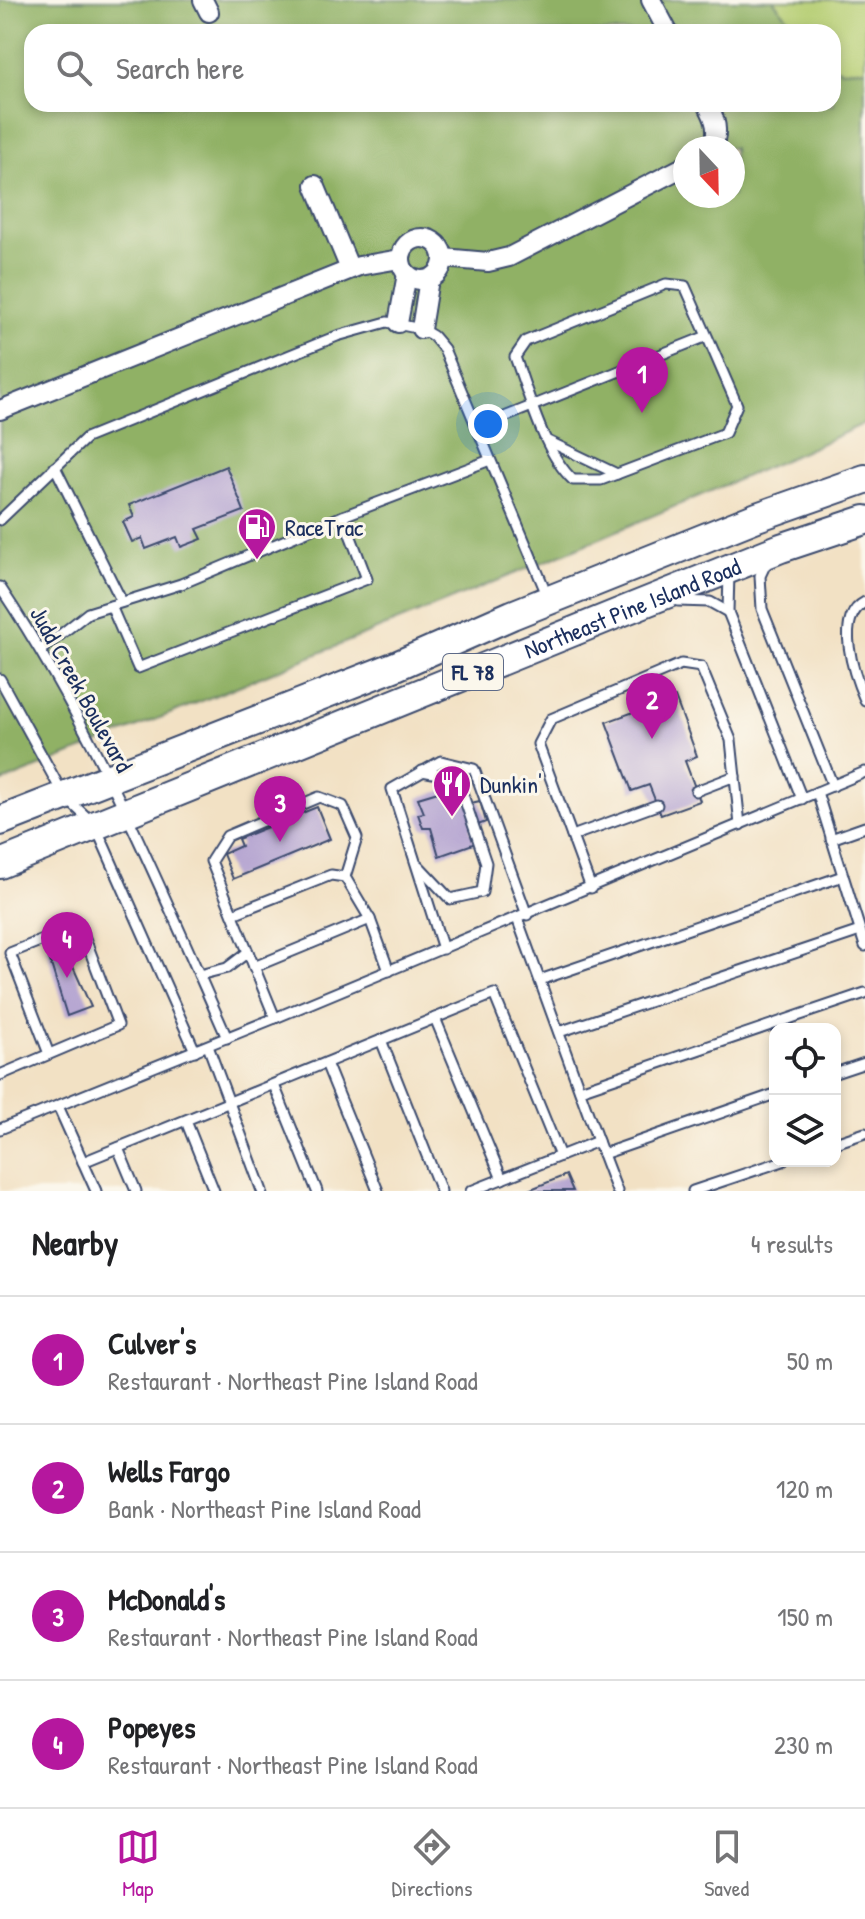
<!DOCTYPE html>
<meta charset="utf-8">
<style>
body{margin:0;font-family:"Patrick Hand",sans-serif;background:#f2f2f2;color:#202124}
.controls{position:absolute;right:24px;bottom:24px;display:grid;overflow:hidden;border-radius:16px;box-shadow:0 4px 12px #0003}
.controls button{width:72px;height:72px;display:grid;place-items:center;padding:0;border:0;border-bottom:2px solid #e0e0e0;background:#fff;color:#202124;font:40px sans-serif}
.compass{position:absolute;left:673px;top:136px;width:72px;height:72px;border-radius:50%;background:#fff;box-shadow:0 4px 12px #0003;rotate:158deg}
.you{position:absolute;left:488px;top:424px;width:28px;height:28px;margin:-20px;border:6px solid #fff;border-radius:50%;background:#1a73e8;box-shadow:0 0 0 12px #1a73e833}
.badge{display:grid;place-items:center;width:52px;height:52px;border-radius:50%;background:#b5179e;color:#fff;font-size:26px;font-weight:700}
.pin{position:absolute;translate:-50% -66px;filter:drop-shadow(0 2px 4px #0008)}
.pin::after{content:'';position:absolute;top:42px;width:28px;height:24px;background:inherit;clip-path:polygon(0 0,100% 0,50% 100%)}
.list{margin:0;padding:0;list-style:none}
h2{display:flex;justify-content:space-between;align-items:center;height:104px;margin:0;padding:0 32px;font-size:34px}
h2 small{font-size:26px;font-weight:400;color:#757577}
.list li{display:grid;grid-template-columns:52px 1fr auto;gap:24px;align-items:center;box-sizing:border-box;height:128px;padding:0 32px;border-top:2px solid #e0e0e0}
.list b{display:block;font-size:30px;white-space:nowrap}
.list p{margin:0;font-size:26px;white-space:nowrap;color:#757577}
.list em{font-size:26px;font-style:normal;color:#757577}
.icon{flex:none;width:44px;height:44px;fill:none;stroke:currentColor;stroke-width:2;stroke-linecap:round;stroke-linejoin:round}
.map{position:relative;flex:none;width:865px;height:1191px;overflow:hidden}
.search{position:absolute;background:#fff;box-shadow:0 4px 12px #0003;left:24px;right:24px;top:24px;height:88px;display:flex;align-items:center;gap:20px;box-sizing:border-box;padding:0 28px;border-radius:24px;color:#757577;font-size:30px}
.sheet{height:616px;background:#fff}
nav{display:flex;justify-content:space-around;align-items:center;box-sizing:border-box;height:112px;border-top:2px solid #e0e0e0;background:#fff;font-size:22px;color:#757577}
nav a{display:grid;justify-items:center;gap:4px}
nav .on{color:#b5179e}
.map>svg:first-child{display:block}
</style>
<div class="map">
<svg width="865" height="1191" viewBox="0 0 865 1191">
<rect width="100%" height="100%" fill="#fbf7ec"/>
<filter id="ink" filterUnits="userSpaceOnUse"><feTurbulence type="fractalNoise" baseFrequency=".0125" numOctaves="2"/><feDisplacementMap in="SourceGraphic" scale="16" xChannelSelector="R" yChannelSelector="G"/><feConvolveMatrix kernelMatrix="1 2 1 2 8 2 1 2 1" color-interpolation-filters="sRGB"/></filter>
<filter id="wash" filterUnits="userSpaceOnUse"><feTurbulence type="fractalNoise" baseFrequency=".006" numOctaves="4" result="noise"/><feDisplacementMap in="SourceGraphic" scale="32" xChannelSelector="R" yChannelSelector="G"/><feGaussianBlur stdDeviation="1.8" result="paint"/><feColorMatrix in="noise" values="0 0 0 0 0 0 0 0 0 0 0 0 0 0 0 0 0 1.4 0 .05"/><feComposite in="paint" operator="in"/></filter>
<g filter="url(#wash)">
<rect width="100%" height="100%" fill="#f2e1c4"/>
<path fill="#b6ce73" stroke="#687e68" stroke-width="2" d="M773,0h92v69l-24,1 -8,-4v-34h-34z"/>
<path fill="#90b165" stroke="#567062" stroke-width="2" fill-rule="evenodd" d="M0,0h773l26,32h-767v72h801v-38l8,4 24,-1v354l-60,28 -247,105 -558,227zM685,148h48v48h-48z"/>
<g id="blocks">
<g fill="#b7a7d2">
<path d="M226,466l18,45 -47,18 5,10 -21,8 -4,-10 -31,12 -4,-11 -10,4 -9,-20 11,-5 -5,-12z"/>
<path d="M675,697l22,59 -12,5 15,40 -39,14 -12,-30 -17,6 -26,-69z"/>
<path d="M458,786l8,18 14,-3 6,21 -16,6 6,15 -37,13 -8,-28h-8l-5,-14 6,-1 -6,-15z"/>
<path d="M317,807l13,32 -97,40 -10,-25 18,-8 -3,-7z"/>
<path d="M62,942l29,65 -24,9 -21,-68z"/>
<path d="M566,1175l7,16h-47z"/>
</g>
</g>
</g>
<g filter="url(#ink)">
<use href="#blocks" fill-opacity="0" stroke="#3b4a6d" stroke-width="2"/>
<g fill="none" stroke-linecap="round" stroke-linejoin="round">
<g stroke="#3b4a6d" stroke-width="13">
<g id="lane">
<path d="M477,428l230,-92 30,69 -12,28 -124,47h-28c-29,-27 -44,-85 -58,-123l11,-16 140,-57 19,2 22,50"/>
<path d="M548,441l69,33"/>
<path d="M55,467l67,135"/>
<path d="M0,520l86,-82 251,-102 50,-14 34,7 12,7 11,13 104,248"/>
<path d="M767,561l-7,15 2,33 71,177"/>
<path d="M729,572l-1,40 74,187"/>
<path d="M0,587c94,141 159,297 227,451"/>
<path d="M678,601l32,1 18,10"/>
<path d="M865,602c-31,16 -11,73 0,98"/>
<path d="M111,606l27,62 229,-89 -24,-63"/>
<path d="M41,650l47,-37 93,-29 162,-68 147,-56"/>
<path d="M0,679l64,117 31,29 100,226"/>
<path d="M696,791l39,-15"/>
<path d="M817,792l48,154"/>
<path d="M572,836l85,-31"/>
<path d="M831,839l34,-12"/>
<path d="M418,865l32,34 32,-7 4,-29 -25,-74 -12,-13 -27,-5"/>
<path d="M591,888l-53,-144 13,-25 130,-55 20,3 30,73 9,85"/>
<path d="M233,914l98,-39 14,2"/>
<path d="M517,918l81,223"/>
<path d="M443,949l-51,-160 49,-28 33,8 53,146"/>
<path d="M254,967l116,-48"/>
<path d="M199,975l28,-7 21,-16"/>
<path d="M540,980l303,-104"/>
<path d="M275,1018l-64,-157 16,-25 92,-39 24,9 14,32 -12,39 25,42 19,52"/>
<path d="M435,1018l67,161"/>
<path d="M559,1032l301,-101"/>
<path d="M381,1040l60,151"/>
<path d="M208,1046l54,145"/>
<path d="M326,1063l52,128"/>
<path d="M835,1073l30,-10"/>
<path d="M0,1075l118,-50 -38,-100 -70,28 39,101"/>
<path d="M274,1085l43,106"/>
<path d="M580,1090l285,-97"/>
<path d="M58,1106l38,85"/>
<path d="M186,1121l28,70"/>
<path d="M0,1129l275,-111 590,-246"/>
<path d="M835,1143l30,-10"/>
<path d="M118,1148l18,43"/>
<path d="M603,1154l172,-60"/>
<path d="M83,1162l411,-168 66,162"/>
<path d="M471,1191l127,-50 19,50"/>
<path d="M693,1191l90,-30"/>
</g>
</g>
<g stroke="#3b4a6d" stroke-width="22">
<g id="street">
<path d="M203,0l6,12"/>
<path d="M651,0l17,32"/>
<path d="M707,104c9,16 12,26 6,44"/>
<path d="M315,185l35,84"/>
<circle cx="422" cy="259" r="21"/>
<path d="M443,258l45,4 21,-5 176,-91"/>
<path d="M398,323l9,-49"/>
<path d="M421,329l8,-50"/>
<path d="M0,410l359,-144 41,-7"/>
</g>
</g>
<g stroke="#3b4a6d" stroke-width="32">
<g id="primary">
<path d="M0,821l396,-155 116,-51 245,-98 108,-38"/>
<path id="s1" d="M0,864l631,-256 150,-60 84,-28"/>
</g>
</g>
<use href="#lane" stroke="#fff" stroke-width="9"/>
<use href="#street" stroke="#fff" stroke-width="18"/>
<use href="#primary" stroke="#fff" stroke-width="28"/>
</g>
</g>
<defs>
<g id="fuel-pin" transform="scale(2)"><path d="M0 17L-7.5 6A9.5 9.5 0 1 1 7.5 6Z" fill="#b5179e" stroke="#fbf7ec"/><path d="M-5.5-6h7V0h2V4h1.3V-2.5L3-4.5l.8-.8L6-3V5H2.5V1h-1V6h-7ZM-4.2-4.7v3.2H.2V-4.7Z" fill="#fff"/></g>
<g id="restaurant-pin" transform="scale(2)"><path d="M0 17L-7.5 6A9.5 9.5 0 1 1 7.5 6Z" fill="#b5179e" stroke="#fbf7ec"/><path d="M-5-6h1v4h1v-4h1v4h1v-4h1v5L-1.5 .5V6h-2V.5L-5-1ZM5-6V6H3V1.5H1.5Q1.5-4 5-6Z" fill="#fff"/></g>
</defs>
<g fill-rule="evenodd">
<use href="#fuel-pin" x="257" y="527"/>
<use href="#restaurant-pin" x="452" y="784"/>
</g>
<g text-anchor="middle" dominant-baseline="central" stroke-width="6" stroke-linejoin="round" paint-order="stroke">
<rect fill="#fbf7ec" stroke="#5e6b89" stroke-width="2" x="443" y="654" width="60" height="36" rx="6"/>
<g font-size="22" font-weight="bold" fill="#1b2f5e">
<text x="473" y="672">FL 78</text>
</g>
<g font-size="24" fill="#1b2f5e" stroke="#fbf7ec" text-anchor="start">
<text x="285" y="527">RaceTrac</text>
<text x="480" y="784">Dunkin'</text>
</g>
<g font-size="24" fill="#1b2f5e" stroke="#fbf7ec">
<text stroke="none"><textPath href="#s1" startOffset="682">Northeast Pine Island Road</textPath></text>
<text transform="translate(82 689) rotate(61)">Judd Creek Boulevard</text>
</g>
</g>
</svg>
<div class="controls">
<button><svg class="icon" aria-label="locate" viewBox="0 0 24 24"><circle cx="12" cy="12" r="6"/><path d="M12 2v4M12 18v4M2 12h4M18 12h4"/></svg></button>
<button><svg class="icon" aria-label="layers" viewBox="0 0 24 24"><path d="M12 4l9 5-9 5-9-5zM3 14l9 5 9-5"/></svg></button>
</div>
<svg class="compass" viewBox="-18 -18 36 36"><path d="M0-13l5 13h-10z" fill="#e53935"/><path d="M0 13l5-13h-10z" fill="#757577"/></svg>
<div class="you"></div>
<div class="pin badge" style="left:642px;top:413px">1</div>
<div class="pin badge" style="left:652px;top:739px">2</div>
<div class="pin badge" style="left:280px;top:842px">3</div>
<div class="pin badge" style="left:67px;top:978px">4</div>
<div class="search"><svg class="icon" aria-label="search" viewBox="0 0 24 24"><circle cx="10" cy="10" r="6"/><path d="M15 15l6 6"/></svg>Search here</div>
</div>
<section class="sheet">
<h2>Nearby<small>4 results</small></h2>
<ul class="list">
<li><span class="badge">1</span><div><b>Culver's</b><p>Restaurant · Northeast Pine Island Road</p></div><em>50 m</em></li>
<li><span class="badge">2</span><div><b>Wells Fargo</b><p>Bank · Northeast Pine Island Road</p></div><em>120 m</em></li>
<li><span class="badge">3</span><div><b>McDonald's</b><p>Restaurant · Northeast Pine Island Road</p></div><em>150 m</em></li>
<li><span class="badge">4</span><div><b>Popeyes</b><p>Restaurant · Northeast Pine Island Road</p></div><em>230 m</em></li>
</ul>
</section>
<nav>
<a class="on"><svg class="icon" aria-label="map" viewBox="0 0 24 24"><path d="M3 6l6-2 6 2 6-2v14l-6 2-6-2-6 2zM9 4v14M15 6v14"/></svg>Map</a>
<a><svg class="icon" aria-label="directions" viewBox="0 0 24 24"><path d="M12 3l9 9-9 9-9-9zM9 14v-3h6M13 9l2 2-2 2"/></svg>Directions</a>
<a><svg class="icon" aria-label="saved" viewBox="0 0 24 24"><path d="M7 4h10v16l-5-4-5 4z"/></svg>Saved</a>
</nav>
